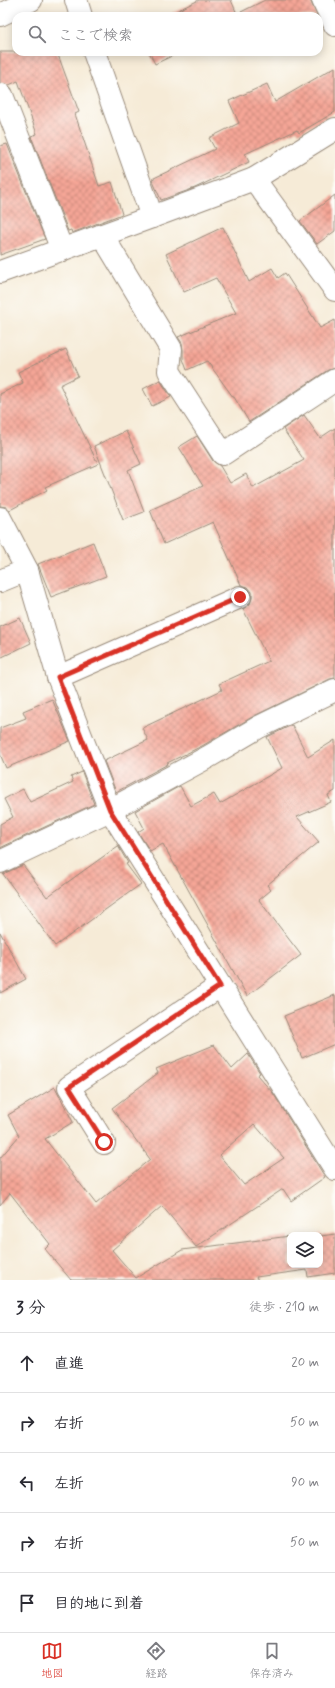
<!DOCTYPE html>
<html lang="ja">
<meta charset="utf-8">
<style>
body{margin:0;font-family:Mynerve,"Klee One",sans-serif;background:#f2f2f3;color:#2b2b33}
.controls{position:absolute;right:12px;bottom:12px;display:grid;overflow:hidden;border-radius:8px;box-shadow:0 2px 10px #0003}
.controls button{width:36px;height:36px;display:grid;place-items:center;padding:0;border:0;border-bottom:1px solid #e1e1e2;background:#fff;color:#2b2b33;font:20px sans-serif}
.stop{position:absolute;width:12px;height:12px;margin:-9px;border:3px solid #d93025;border-radius:50%;background:#fff}
.stop.end{background:#d93025;border-color:#fff;box-shadow:0 1px 4px #0008}
.list{margin:0;padding:0;list-style:none}
h2{display:flex;justify-content:space-between;align-items:center;height:52px;margin:0;padding:0 16px;font-size:17px}
h2 small{font-size:13px;font-weight:400;color:#7c7c81}
.list li{display:grid;grid-template-columns:26px 1fr auto;gap:12px;align-items:center;box-sizing:border-box;height:60px;padding:0 16px;border-top:1px solid #e1e1e2}
.list b{display:block;font-size:15px;white-space:nowrap}
.list em{font-size:13px;font-style:normal;color:#7c7c81}
.icon{flex:none;width:22px;height:22px;fill:none;stroke:currentColor;stroke-width:2;stroke-linecap:round;stroke-linejoin:round}
.map{position:relative;flex:none;width:335px;height:1280px;overflow:hidden}
.search{position:absolute;background:#fff;box-shadow:0 2px 10px #0003;left:12px;right:12px;top:12px;height:44px;display:flex;align-items:center;gap:10px;box-sizing:border-box;padding:0 14px;border-radius:12px;color:#7c7c81;font-size:15px}
.sheet{height:352px;background:#fff}
nav{display:flex;justify-content:space-around;align-items:center;box-sizing:border-box;height:56px;border-top:1px solid #e1e1e2;background:#fff;font-size:11px;color:#7c7c81}
nav a{display:grid;justify-items:center;gap:2px}
nav .on{color:#d93025}
.map>svg:first-child{display:block}
</style>
<div class="map">
<svg width="335" height="1280" viewBox="0 0 335 1280">
<defs>
<pattern id="building-cross-hatch" width="8" height="8" patternUnits="userSpaceOnUse"><rect width="8" height="8" fill="#f5a696"/><path d="M0 0l8 8M0 8l8-8" fill="none" stroke="#c8877a"/></pattern>
</defs>
<rect width="100%" height="100%" fill="#fdfcf7"/>
<filter id="ink" filterUnits="userSpaceOnUse"><feTurbulence type="fractalNoise" baseFrequency=".025" numOctaves="2"/><feDisplacementMap in="SourceGraphic" scale="8" xChannelSelector="R" yChannelSelector="G"/><feConvolveMatrix kernelMatrix="1 2 1 2 8 2 1 2 1" color-interpolation-filters="sRGB"/></filter>
<filter id="wash" filterUnits="userSpaceOnUse"><feTurbulence type="fractalNoise" baseFrequency=".012" numOctaves="4" result="noise"/><feDisplacementMap in="SourceGraphic" scale="16" xChannelSelector="R" yChannelSelector="G"/><feGaussianBlur stdDeviation="0.9" result="paint"/><feColorMatrix in="noise" values="0 0 0 0 0 0 0 0 0 0 0 0 0 0 0 0 0 1.4 0 .05"/><feComposite in="paint" operator="in"/></filter>
<g filter="url(#wash)">
<rect width="100%" height="100%" fill="#f6ebd7"/>
<g id="blocks">
<g fill="url(#building-cross-hatch)" fill-rule="evenodd">
<path d="M199,0h32l6,14 28,-14h45l7,16h-151z"/>
<path d="M0,52h57l22,60 -4,2 24,72 13,-4 10,32 -50,19 -1,-3 -3,1 -37,-95 6,-2 -19,-53 -9,4 -9,-2z"/>
<path d="M149,52h31l-25,12z"/>
<path d="M335,67v45l-36,21 -2,-3 -52,24 4,8 -54,26 -34,12 -9,-21 63,-30 -6,-11 30,-15 -10,-22 38,-17 8,18z"/>
<path d="M7,144l38,95 -45,16v-109z"/>
<path d="M335,195v36l-18,13 -17,-23z"/>
<path d="M223,227l26,55 23,-14 6,10 7,-5 35,55 15,-8v48l-7,2 -79,52 -15,-25h-1l-26,-36 -20,9 -4,-11v-9l-1,-7 -4,-6 58,-24 -20,-35 -32,14 -18,-38z"/>
<path d="M66,349l12,27 -18,9 38,79 -53,23 2,3 -37,20 -4,-3 -6,-1v-112l23,-11 -5,-11z"/>
<path d="M160,380l11,17 -19,9 -9,-17z"/>
<path d="M304,415l16,23 15,-10v250l-5,1 -76,37 -52,30 -35,17 1,1 -52,28 -12,-31 44,-21 -6,-12 80,-38 -3,-6 50,-23 -26,-52 7,-5 2,-6v-6l-4,-5 -7,-2 -28,-63 -49,22 -14,-34 53,-24 -24,-39 18,-11 16,25 7,5 10,17 16,-9 7,14 51,-28 -21,-31z"/>
<path d="M126,431l15,33 -13,6 16,42 -21,8 -29,-74z"/>
<path d="M93,542l13,34 -55,21 -13,-33z"/>
<path d="M20,618l11,25 -31,15v-31z"/>
<path d="M52,699l18,42 -64,27 -6,-14v-26l26,-10 -3,-7z"/>
<path d="M292,725l16,32 27,-17v51l-7,4 3,7 -34,15 22,25 -52,43 4,5 -12,10 42,55 -54,41 -84,-152 -13,7 -12,-19 6,-4 -9,-17 45,-25 11,20 23,-12 6,10 62,-36 -15,-31z"/>
<path d="M82,772l12,32 -94,44v-24l13,-7 -9,-18 19,-10 7,13 43,-20 -2,-5z"/>
<path d="M118,846l10,17 -2,1 15,20 -86,62 -52,-72 20,-9 24,32z"/>
<path d="M0,932l26,47 -26,14z"/>
<path d="M335,995v49l-33,14 -18,-42z"/>
<path d="M214,1045l18,24 16,-15 12,19 -3,2 16,18 52,84 -34,24 -8,-12 -87,58 -34,-41 -50,44 24,28 46,-28 108,-14v29h30v-30h-5l6,-1v2l14,-2v39l-27,4 -1,-7 -51,7 2,3h-187l-26,-31 5,-5 -40,-51 -10,12v-47l19,-22 -11,-21 47,-28 18,35 -28,17 51,65 54,-45 -38,-51 46,-35 -2,-4zM254,1124l30,34 -40,27 -25,-30z"/>
</g>
</g>
</g>
<g filter="url(#ink)">
<use href="#blocks" fill-opacity="0" stroke="#988a7a" stroke-width="1"/>
<g fill="none" stroke-linecap="round" stroke-linejoin="round">
<g stroke="#988a7a" stroke-width="24">
<g id="minor">
<path d="M76,0l5,16"/>
<path d="M323,0l12,25"/>
<path d="M0,15l31,-15"/>
<path d="M94,52l58,165"/>
<path d="M2,95l60,155"/>
<path d="M254,179l81,111"/>
<path d="M102,235l69,114 -2,22 54,83 112,-74"/>
<path d="M0,272l152,-55 102,-38 81,-50"/>
<path d="M0,518l27,52 31,107 52,133 225,359"/>
<path d="M0,581l27,-11"/>
<path d="M58,677l182,-80"/>
<path d="M0,862l110,-52 98,-53 51,-30 76,-37"/>
<path d="M104,1143l-35,-56 151,-101"/>
</g>
</g>
<use href="#minor" stroke="#fff" stroke-width="22"/>
</g>
</g>
<g fill="none" stroke-linecap="round" stroke-linejoin="round" filter="url(#ink)">
<path stroke="#d93025" stroke-width="5" d="M104,1142l-35,-55 151,-101 -110,-176 -52,-133 182,-80"/>
</g>
</svg>
<div class="controls">
<button><svg class="icon" aria-label="layers" viewBox="0 0 24 24"><path d="M12 4l9 5-9 5-9-5zM3 14l9 5 9-5"/></svg></button>
</div>
<div class="stop" style="left:104px;top:1142px"></div>
<div class="stop end" style="left:240px;top:597px"></div>
<div class="search"><svg class="icon" aria-label="search" viewBox="0 0 24 24"><circle cx="10" cy="10" r="6"/><path d="M15 15l6 6"/></svg>ここで検索</div>
</div>
<section class="sheet">
<h2>3 分<small>徒歩 · 210 m</small></h2>
<ul class="list">
<li><svg class="icon" aria-label="ahead" viewBox="0 0 24 24"><path d="M12 20V5M6 11l6-6 6 6"/></svg><div><b>直進</b></div><em>20 m</em></li>
<li><svg class="icon" aria-label="right" viewBox="0 0 24 24"><path d="M7 20v-9h11M14 6l5 5-5 5"/></svg><div><b>右折</b></div><em>50 m</em></li>
<li><svg class="icon" aria-label="left" viewBox="0 0 24 24"><path d="M17 20v-9H6M10 6l-5 5 5 5"/></svg><div><b>左折</b></div><em>90 m</em></li>
<li><svg class="icon" aria-label="right" viewBox="0 0 24 24"><path d="M7 20v-9h11M14 6l5 5-5 5"/></svg><div><b>右折</b></div><em>50 m</em></li>
<li><svg class="icon" aria-label="arrive" viewBox="0 0 24 24"><path d="M6 21V4h12l-3 4 3 4H6"/></svg><div><b>目的地に到着</b></div></li>
</ul>
</section>
<nav>
<a class="on"><svg class="icon" aria-label="map" viewBox="0 0 24 24"><path d="M3 6l6-2 6 2 6-2v14l-6 2-6-2-6 2zM9 4v14M15 6v14"/></svg>地図</a>
<a><svg class="icon" aria-label="directions" viewBox="0 0 24 24"><path d="M12 3l9 9-9 9-9-9zM9 14v-3h6M13 9l2 2-2 2"/></svg>経路</a>
<a><svg class="icon" aria-label="saved" viewBox="0 0 24 24"><path d="M7 4h10v16l-5-4-5 4z"/></svg>保存済み</a>
</nav>
